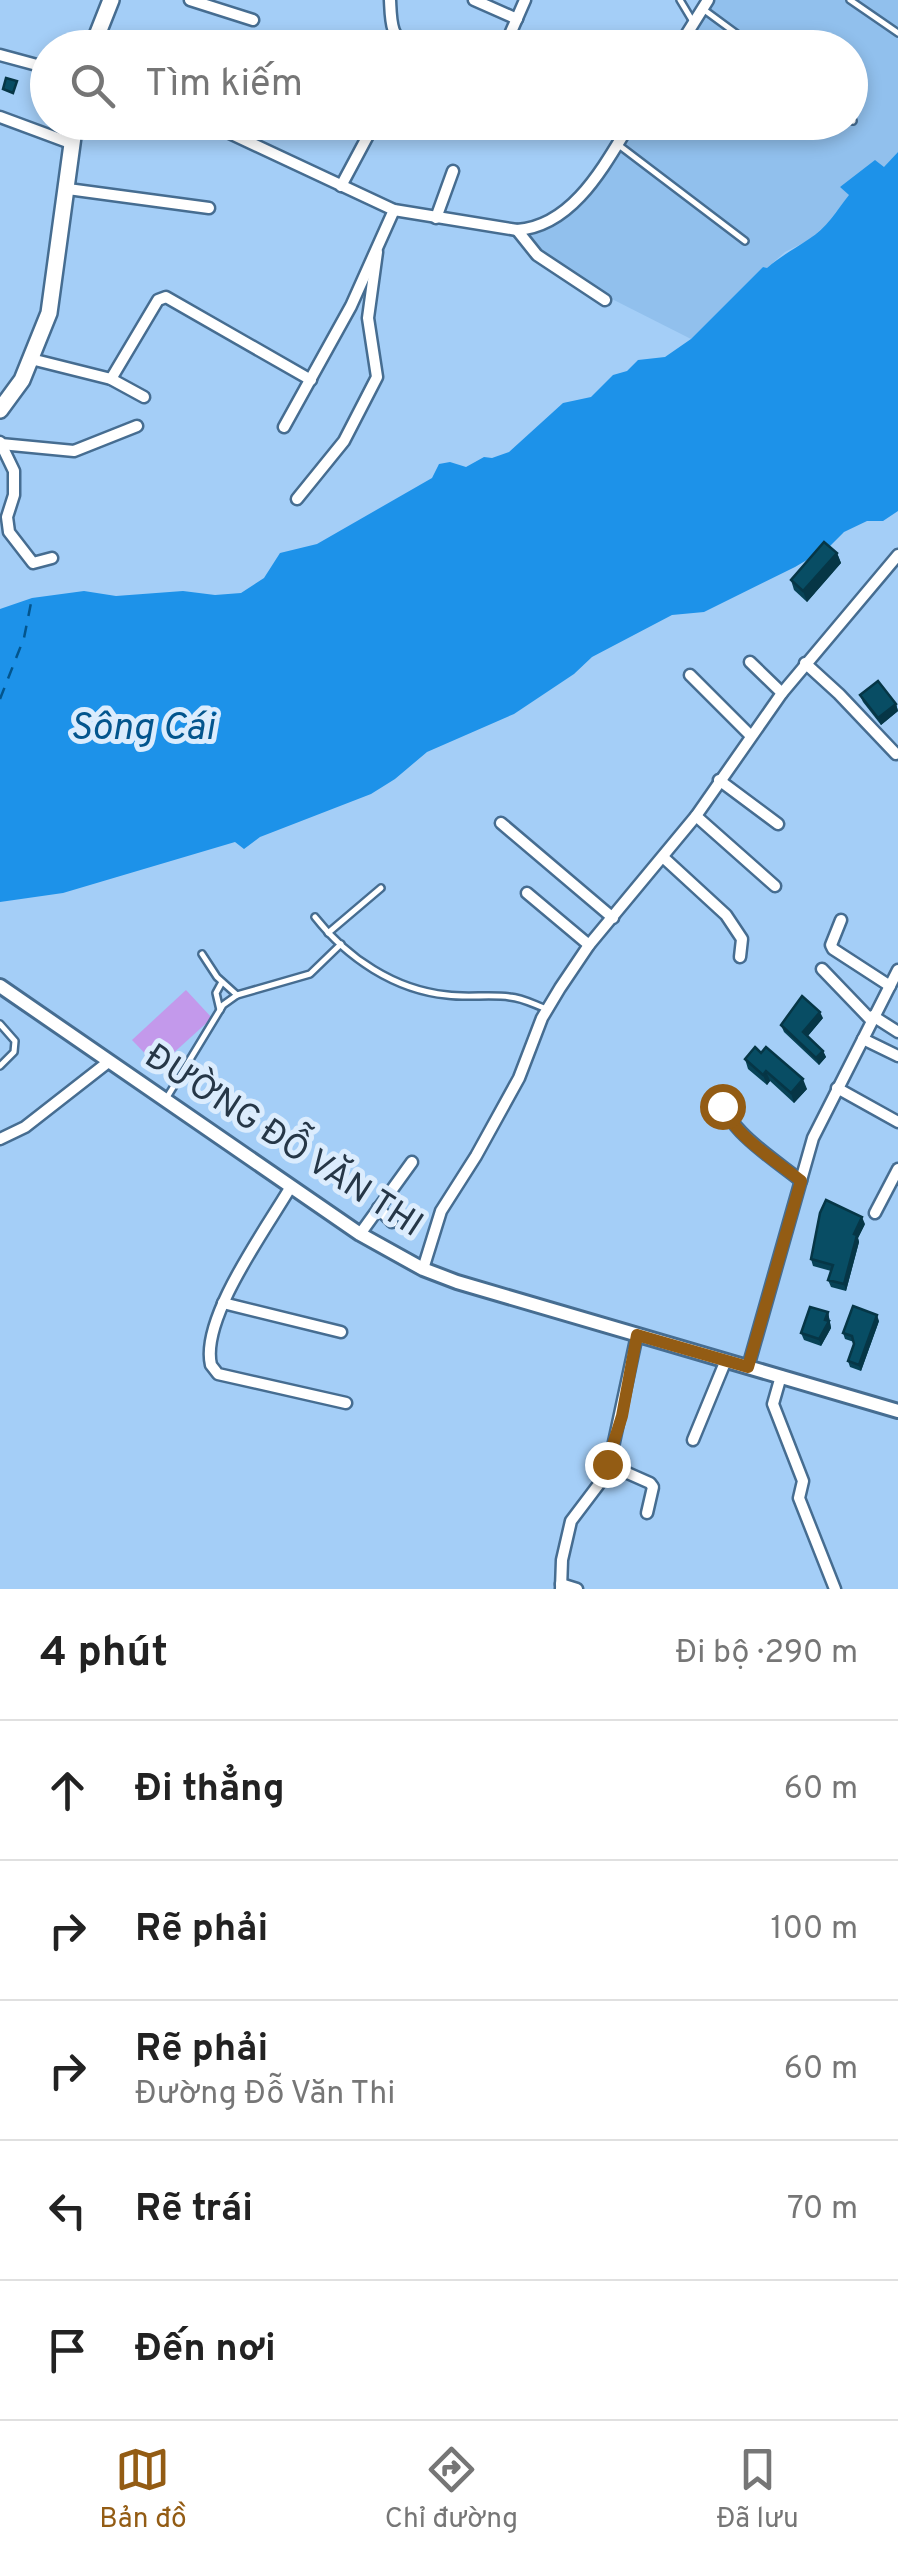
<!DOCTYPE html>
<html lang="vi">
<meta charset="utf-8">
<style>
body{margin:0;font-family:Overpass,sans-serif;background:#f6f6f6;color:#222}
.stop{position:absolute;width:30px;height:30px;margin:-22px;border:8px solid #935c14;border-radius:50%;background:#fff}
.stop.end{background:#935c14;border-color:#fff;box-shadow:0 2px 10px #0008}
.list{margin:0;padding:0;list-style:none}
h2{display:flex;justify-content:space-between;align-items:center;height:130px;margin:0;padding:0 40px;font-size:42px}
h2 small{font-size:32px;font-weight:400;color:#767676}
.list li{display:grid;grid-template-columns:65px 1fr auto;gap:30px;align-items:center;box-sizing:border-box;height:140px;padding:0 40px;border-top:2px solid #e0e0e0}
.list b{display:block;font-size:38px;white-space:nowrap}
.list p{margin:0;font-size:32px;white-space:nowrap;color:#767676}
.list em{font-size:32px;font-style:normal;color:#767676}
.icon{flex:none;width:55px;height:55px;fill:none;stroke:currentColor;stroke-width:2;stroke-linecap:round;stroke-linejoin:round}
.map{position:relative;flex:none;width:898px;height:1589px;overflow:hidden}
.search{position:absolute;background:#fff;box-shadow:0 5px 15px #0003;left:30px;right:30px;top:30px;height:110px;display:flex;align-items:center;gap:25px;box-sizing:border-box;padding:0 35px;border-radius:55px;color:#767676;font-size:38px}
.sheet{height:830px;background:#fff}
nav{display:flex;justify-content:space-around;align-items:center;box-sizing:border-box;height:140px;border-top:2px solid #e0e0e0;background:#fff;font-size:28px;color:#767676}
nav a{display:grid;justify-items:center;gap:5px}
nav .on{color:#935c14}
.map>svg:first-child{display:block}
</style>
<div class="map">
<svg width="898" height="1589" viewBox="0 0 898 1589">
<rect width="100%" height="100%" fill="#a4cef7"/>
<path fill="#91c0ed" d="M714,0h184v152l-14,16 -44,19 10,7 -24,31 -17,15 -24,12 -18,16 -4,-1 -72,72 -85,-43 -71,-49 -9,-13 12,-1 18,-8 17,-15 63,-87 214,-1v-74l-167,-1z"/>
<path fill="#c399eb" d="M186,990l26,28 -54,49 -26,-27z"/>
<path fill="#1d92e9" d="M898,152v359l-15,10h-16l-23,11 -15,15 -34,20 -91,45 -32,3 -80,42 -18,17 -60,40 -87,38 -32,27 -24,15 -111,43 -16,12 -9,-7 -172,51 -63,9v-293l32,-11 52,-7 32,5 67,-5 32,4 26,-2 23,-15 16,-25 37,-9 115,-66 7,-14 11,-2 16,5 18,-10 8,1 17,-6 54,-49 28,-6 22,-22 14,-4 11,-11 27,-3 26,-18 72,-72 4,1c14,-12 27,-19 42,-29 17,-10 28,-29 40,-44l-9,-8 35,-27 9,7z"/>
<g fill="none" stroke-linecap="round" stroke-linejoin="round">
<path stroke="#03558d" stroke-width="2.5" stroke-dasharray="12 10" stroke-linecap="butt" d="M0,699l24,-61 8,-40"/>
<g stroke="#466d91" stroke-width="10">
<g id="service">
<path d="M680,0l12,20"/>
<path d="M850,0l48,33"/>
<path d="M703,9l53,39"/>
<path d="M850,119l3,2"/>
<path d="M620,146l125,95"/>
<path d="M315,917c32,41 80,73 132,78 21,3 43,-1 63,2 13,1 25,8 37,12"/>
<path d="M328,933l53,-45"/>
<path d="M202,954l15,23 20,18"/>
<path d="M220,1010l-4,-17 6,-11"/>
<path d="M0,1024l15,17 -1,11 -14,14"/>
<path d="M166,1099l57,-94 14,-10 73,-21 31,-30"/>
</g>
</g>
<g stroke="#466d91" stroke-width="15">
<g id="minor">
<path d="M190,0l63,20"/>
<path d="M390,0c1,19 0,39 20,48"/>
<path d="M474,0l43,19"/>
<path d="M504,48l21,-48"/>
<path d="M678,48l30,-48"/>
<path d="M0,55l48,13"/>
<path d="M0,117l73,27"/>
<path d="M206,122l188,88 123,20c56,-4 87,-64 114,-108"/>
<path d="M399,122l19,7 6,-7"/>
<path d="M596,122l27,12"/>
<path d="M341,186l31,-58 9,-6"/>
<path d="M68,189l141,19"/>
<path d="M436,218l17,-47"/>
<path d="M517,230l20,25 68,45"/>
<path d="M31,359l80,20 33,18"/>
<path d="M111,379l47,-79 8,-3 145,83"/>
<path d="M284,427l67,-121 43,-96"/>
<path d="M0,442l14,29v24l-7,22 2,15 24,31 19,-5"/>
<path d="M1,444l73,7 63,-25"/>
<path d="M297,499l47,-58 33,-64 -9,-59 9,-66"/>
<path d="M750,662l32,31"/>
<path d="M805,663l34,31 57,60"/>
<path d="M690,675l61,61"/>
<path d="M719,780l59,44"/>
<path d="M696,816l79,70"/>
<path d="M501,823l112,95"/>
<path d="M664,858l62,57 16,24 -2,18"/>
<path d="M527,893l62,52"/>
<path d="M841,920l-10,25 2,4 57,37"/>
<path d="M822,969l49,51"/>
<path d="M873,1016l25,16"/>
<path d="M863,1039l35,17"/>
<path d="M837,1088l61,34"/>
<path d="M722,1101c6,30 56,61 79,80"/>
<path d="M0,1139l25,-12 82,-64"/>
<path d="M290,1188c-24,41 -90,131 -79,177l7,9 128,29"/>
<path d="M378,1208l14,14"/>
<path d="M875,1213l23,-44"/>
<path d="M360,1234l52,-72"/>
<path d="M423,1269l18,-58 35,-55 43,-78 23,-60 18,-30 29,-43 107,-129 86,-123 116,-138"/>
<path d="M223,1303l118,29"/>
<path d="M748,1367l65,-229 85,-168"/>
<path d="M781,1376l-8,28 30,77 -4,17 36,91"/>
<path d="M693,1440l33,-80"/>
<path d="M607,1464l43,19 3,4 -6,26"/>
<path d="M561,1584l16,5"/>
<path d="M561,1589l1,-29 9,-39 28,-37 12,-28 26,-121"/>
</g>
</g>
<g stroke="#466d91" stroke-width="18">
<path id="tertiary" d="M0,986l360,248 63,35 34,13 441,129"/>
</g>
<g stroke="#466d91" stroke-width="20">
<g id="secondary">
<path d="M92,48l19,-48"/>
<path d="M0,410l22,-30 27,-67 26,-191"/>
</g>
</g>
<use href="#service" stroke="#fff" stroke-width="5"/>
<use href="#minor" stroke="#fff" stroke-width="10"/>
<use href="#tertiary" stroke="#fff" stroke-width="12"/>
<use href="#secondary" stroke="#fff" stroke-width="15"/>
</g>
<g fill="#074256">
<path d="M837,553l4,10 -34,39 -13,-12 -3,-10z"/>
<path d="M860,695l36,9 2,7 -17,14 -18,-23z"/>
<path d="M823,1018l-15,18 15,15 3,6 -7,8 -35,-33 -3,-7z"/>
<path d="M745,1059l62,30 -13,14 -24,-22 -3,4 -19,-16z"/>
<path d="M865,1224l-7,14 1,4 -13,49 -15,-4 -3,-7 3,-9 -18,-5 -2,-7z"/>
<path d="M828,1312l3,16 -10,18 -17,-6 -3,-7z"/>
<path d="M879,1321l-18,50 -11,-4 -2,-6 6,-17v-2l-9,-3 -2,-6z"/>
</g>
<g fill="#063646">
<path d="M837,553l4,10 -34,39 -4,-11z"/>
<path d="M896,704l2,7 -17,14 -3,-7z"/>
<path d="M820,1012l3,6 -17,20 -3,-6z"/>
<path d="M823,1051l3,6 -7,8 -3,-7z"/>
<path d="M766,1071l4,10 -3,4 -4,-10z"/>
<path d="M803,1079l4,10 -13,14 -3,-10z"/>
<path d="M862,1217l3,7 -7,14 1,4 -13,49 -2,-7 10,-50z"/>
<path d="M828,1312l3,16 -10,18 -2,-7z"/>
<path d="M877,1315l2,6 -18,50 -2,-6z"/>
</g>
<g fill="#084d64" stroke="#063646" stroke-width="2.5">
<path d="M6,78l11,3 -4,12 -10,-4z"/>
<path d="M824,542l13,11 -34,38 -12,-11z"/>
<path d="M878,681l18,23 -18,14 -18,-23z"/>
<path d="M802,996l18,16 -17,20 20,19 -7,7 -35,-33z"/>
<path d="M755,1047l6,6 5,-6 37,32 -12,14 -25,-22 -3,4 -18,-16z"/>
<path d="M826,1200l36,17 -8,17 3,1 -13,49 -16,-4 5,-15 -22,-6 9,-46z"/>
<path d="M853,1306l24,9 -18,50 -11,-4 6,-17 -2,-8 -9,-3z"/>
<path d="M810,1307l18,5 -3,8 4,1 -10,18 -18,-6z"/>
</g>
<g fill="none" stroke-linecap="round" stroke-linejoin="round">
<path stroke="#935c14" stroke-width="12" d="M607,1464l15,-48 15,-81 111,32 53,-186c-26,-21 -64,-43 -79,-75"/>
</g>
<g text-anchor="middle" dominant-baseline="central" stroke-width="10" stroke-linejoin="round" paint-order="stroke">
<g font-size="35" fill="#263747" stroke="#dbecfd">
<text transform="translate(283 1142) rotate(33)">ĐƯỜNG ĐỖ VĂN THI</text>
</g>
<g font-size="38" font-style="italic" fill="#03558d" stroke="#dbecfd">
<text x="142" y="729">Sông Cái</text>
</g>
</g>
</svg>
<div class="stop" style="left:722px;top:1106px"></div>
<div class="stop end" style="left:607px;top:1464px"></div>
<div class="search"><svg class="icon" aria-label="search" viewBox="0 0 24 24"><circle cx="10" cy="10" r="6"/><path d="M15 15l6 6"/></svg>Tìm kiếm</div>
</div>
<section class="sheet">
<h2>4 phút<small>Đi bộ · 290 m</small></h2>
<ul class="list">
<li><svg class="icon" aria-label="ahead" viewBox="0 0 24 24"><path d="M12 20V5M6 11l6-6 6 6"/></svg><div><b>Đi thẳng</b></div><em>60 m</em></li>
<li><svg class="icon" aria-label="right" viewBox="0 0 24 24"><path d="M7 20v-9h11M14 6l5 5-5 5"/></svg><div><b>Rẽ phải</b></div><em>100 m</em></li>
<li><svg class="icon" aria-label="right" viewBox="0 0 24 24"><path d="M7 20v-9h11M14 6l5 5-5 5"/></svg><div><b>Rẽ phải</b><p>Đường Đỗ Văn Thi</p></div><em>60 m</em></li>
<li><svg class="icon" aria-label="left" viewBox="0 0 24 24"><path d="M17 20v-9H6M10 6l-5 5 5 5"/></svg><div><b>Rẽ trái</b></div><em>70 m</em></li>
<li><svg class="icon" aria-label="arrive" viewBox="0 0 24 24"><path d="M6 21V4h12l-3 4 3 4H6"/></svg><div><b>Đến nơi</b></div></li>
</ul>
</section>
<nav>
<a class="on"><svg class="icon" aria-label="map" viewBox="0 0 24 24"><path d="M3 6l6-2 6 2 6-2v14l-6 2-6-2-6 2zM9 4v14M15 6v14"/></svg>Bản đồ</a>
<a><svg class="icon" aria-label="directions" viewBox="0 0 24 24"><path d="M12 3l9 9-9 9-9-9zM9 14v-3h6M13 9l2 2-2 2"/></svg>Chỉ đường</a>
<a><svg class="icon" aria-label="saved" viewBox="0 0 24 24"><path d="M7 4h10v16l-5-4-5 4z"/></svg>Đã lưu</a>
</nav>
